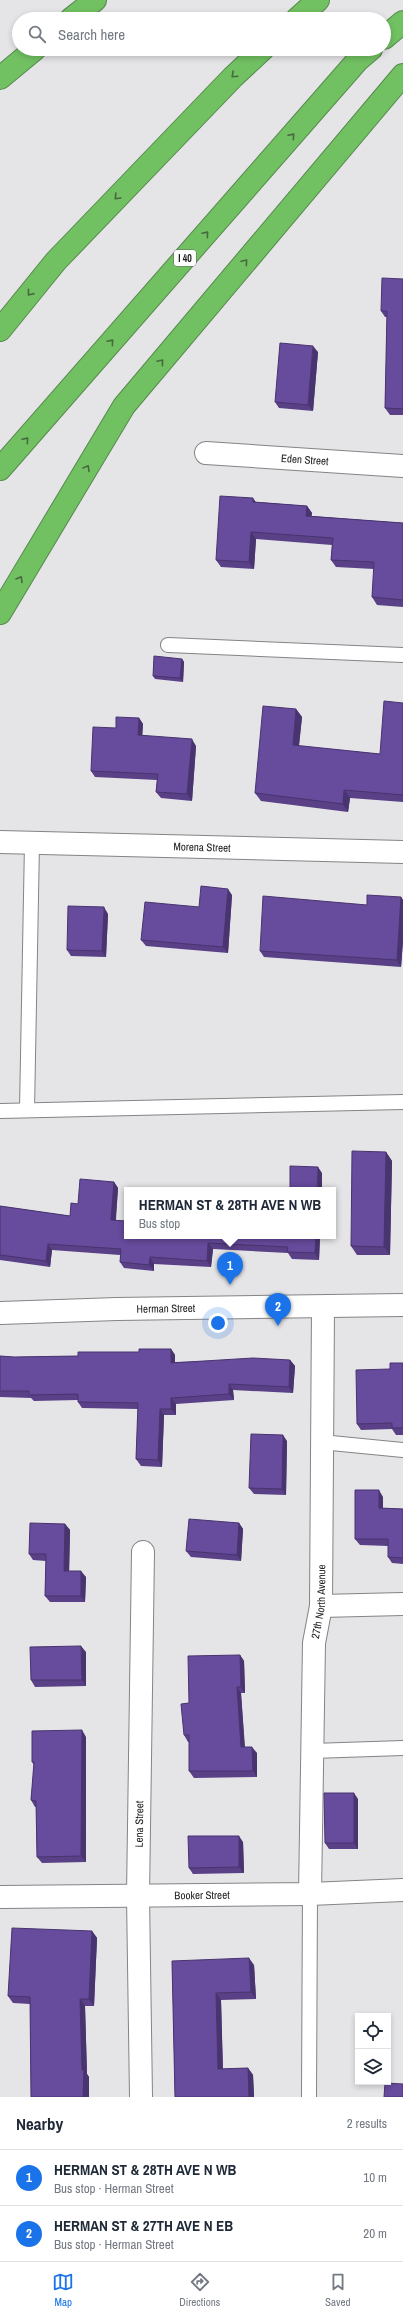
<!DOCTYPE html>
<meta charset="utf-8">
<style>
body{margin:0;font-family:"Archivo Narrow",sans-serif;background:#f6f6f7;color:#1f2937}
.controls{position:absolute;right:12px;bottom:12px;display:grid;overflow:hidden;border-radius:0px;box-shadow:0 2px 6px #0003}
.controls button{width:36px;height:36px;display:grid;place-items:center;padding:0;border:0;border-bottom:1px solid #e0e1e3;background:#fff;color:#1f2937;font:20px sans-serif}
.you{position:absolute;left:218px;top:1323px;width:14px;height:14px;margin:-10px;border:3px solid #fff;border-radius:50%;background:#1a73e8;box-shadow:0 0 0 6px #1a73e833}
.badge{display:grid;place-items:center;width:26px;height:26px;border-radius:50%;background:#1a73e8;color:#fff;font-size:13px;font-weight:700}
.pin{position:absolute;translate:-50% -33px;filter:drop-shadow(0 1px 2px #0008)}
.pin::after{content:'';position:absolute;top:21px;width:14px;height:12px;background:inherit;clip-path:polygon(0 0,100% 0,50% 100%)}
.popup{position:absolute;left:124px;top:1187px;width:212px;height:52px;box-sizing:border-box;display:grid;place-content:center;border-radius:0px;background:#fff;filter:drop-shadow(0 1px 3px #0005);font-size:13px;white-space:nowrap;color:#747a83}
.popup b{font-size:15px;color:#1f2937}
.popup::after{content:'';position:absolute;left:50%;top:100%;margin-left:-8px;border:8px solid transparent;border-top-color:#fff}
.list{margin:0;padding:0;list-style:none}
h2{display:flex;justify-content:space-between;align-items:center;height:52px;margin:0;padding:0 16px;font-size:17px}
h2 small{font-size:13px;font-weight:400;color:#747a83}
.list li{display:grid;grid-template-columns:26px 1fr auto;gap:12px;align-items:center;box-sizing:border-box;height:56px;padding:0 16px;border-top:1px solid #e0e1e3}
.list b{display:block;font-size:15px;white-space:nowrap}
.list p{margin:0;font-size:13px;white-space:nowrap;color:#747a83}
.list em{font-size:13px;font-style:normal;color:#747a83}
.icon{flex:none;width:22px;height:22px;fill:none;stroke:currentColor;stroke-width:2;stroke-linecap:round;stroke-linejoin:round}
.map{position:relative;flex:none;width:403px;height:2097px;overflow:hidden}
.search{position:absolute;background:#fff;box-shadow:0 2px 6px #0003;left:12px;right:12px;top:12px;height:44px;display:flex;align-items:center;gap:10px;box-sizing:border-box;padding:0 14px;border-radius:22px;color:#747a83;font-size:15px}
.sheet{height:164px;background:#fff}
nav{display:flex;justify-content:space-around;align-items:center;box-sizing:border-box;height:56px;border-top:1px solid #e0e1e3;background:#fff;font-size:11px;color:#747a83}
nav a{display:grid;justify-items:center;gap:2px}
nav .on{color:#1a73e8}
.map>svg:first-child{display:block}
</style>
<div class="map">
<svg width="403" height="2097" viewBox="0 0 403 2097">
<rect width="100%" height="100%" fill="#e5e4e7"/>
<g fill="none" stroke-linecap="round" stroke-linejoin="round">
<g stroke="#848386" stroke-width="16">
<g id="lane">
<path d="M168,645l235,10"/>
<path d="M27,1110l5,-267"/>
<path d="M0,1111l403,-9"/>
<path d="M321,1442l82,8"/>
<path d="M312,1751l91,-3"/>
<path d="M309,2097l1,-203"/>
</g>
</g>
<g stroke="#848386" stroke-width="24">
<g id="street">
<path id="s1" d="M206,453l197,13"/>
<path id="s2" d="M0,842l403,10"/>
<path id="s3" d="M0,1313l117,-4 286,-4"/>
<path d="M321,1606l82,-2"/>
<path id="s4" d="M310,1894l4,-251 7,-37 2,-298"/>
<path id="s5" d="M0,1897l310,-3 93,-4"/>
<path id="s6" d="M141,2097l-3,-201 5,-344"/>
</g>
</g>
<g stroke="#55894c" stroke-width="24">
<g id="highway">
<path d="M71,19l24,-19"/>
<path d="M297,19l21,-19"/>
<path d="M384,38l19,-16"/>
<path d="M0,78l35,-29"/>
<path d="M0,330l56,-69 177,-184 30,-28"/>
<path d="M0,469l357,-408 14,-12"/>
<path d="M0,613l124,-207 279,-331"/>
</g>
</g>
<use href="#lane" stroke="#fff" stroke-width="14"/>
<use href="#street" stroke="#fff" stroke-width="22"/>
<use href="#highway" stroke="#71c162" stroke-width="22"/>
</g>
<g fill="#594087">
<path d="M403,279v136h-13l-5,-7 2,-91h-2l-4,-6z"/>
<path d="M318,352l-5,59 -34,-3 -4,-6z"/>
<path d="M257,502l50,4 5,7 -1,3 92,7v84l-26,-2 -5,-8 2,-28 -38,-2 -5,-7 1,-15 -76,-6 -2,30 -33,-2 -5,-7z"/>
<path d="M182,659l2,3 -1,20 -28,-3 -2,-3z"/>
<path d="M403,703v99l-53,-4 -2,14 -87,-11 -6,-8 41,-84 6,8 -3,29 81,8z"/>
<path d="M139,718l4,6 -1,11 54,11 -4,55 -31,-3 -5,-6 1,-12 -62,-3 -4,-6 25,-43z"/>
<path d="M232,895l-4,58 -82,-7 -5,-6 58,-33z"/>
<path d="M401,897l2,3v41l-2,26 -137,-10 -4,-6 107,-46z"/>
<path d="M108,914l-2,43 -35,-1 -4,-6z"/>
<path d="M386,1152l6,9 -2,94h-33l-6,-9z"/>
<path d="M114,1182l4,6 -2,32 11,16h193l-1,24 -27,-1 -4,-6 -75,-4 -2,18 -57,-3v7l-30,-3 -4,-6v-7l-68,-5 -2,17 -50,-7v-54l70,10 8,-12z"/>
<path d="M171,1349l4,6v7l115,-2 5,6 -2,27 -60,-3 1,10 -58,4v11h-12l-2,52 -21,-1 -5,-7 2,-50 -56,-1 -4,-6v-2l-44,1 -3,-3 -31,-1v-41l14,1 64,-1 61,-4z"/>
<path d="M403,1363v72h-7l-4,-6 -31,1 -4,-6 33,-55z"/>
<path d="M287,1441l-1,54 -32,-1 -5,-6z"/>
<path d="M383,1497v11l20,1v55l-11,-1 -4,-6v-11l-28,-1 -5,-6z"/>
<path d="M239,1523l4,6 -2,32 -50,-4 -5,-6z"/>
<path d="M65,1524l5,6 -1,41 17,6 -1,25h-35l-5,-6 1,-35 -13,-1 -4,-6z"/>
<path d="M86,1652v34l-51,1 -4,-7z"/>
<path d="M240,1655l4,6 1,32h-4l4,54 12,6v24l-63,1 -5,-7v-29h-1l-4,-7 5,-32z"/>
<path d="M86,1737v125l-44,1 -5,-6 -1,-50h-1l-4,-7 3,-35 -2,-3z"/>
<path d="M358,1799v50h-29l-4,-6z"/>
<path d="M243,1842l1,31 -51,1 -4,-6z"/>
<path d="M92,1931l5,7 -3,68h-9l2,68 2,3v20h-58l-1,-93 -17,-1 -5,-7z"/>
<path d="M172,1961l82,4 2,34 -35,1 2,69 25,-1 5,7 1,22h-79z"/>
</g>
<g fill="#48346e">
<path d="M313,346l5,6 -5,59 -5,-6z"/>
<path d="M253,498l5,7 -5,-3z"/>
<path d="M307,506l5,7 -1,10 -5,-7z"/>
<path d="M251,532l5,7 -2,30 -5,-7z"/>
<path d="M182,659l2,3 -1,20 -3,-4z"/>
<path d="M296,709l6,8 -4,36 -5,-8z"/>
<path d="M139,718l4,6 -1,17 -4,-6z"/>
<path d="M192,739l4,7 -4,55 -5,-7z"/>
<path d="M344,790l6,8 -2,14 -5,-8z"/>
<path d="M228,889l4,6 -4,58 -5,-6z"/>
<path d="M401,897l2,3v41l-2,26 -4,-7z"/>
<path d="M104,907l4,7 -2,43 -4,-6z"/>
<path d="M386,1152l6,9 -2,94 -6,-8z"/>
<path d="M318,1167l4,6v17h-5z"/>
<path d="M114,1182l4,6 -3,38 -4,-6z"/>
<path d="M316,1236h4l-1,24 -4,-7z"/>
<path d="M208,1243l5,6 -2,18 -4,-6z"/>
<path d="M48,1244l4,6 -2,17 -4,-6z"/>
<path d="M150,1257l4,7v7l-5,-6z"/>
<path d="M171,1349l4,6v14l-4,-6z"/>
<path d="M290,1360l5,6 -2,27 -4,-6z"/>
<path d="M229,1384l4,6 1,10 -5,-6z"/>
<path d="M171,1398l5,6v11l-5,-6z"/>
<path d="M160,1409l4,6 -2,52 -4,-7z"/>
<path d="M283,1435l4,6 -1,54 -4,-6z"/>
<path d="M379,1490l4,7v17l-4,-6z"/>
<path d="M239,1523l4,6 -2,32 -4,-6z"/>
<path d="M65,1524l5,6 -1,47 -5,-6z"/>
<path d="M81,1571l5,6 -1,25 -4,-6z"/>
<path d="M81,1646l5,6v34l-4,-6z"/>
<path d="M240,1655l4,6 1,32 -4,-6z"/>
<path d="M237,1687l4,6 4,60 -4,-6z"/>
<path d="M82,1730l4,7v125l-5,-6z"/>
<path d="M252,1747l5,6v24l-4,-6z"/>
<path d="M354,1793l4,6v50l-4,-6z"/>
<path d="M239,1836l4,6 1,31 -5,-6z"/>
<path d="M92,1931l5,7 -3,68 -5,-7z"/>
<path d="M249,1958l5,7 2,34 -5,-7z"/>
<path d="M216,1993l5,7 2,76 -5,-7z"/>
<path d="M80,1999l5,7 2,68 2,3v20h-6l-1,-27z"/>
<path d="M248,2068l5,7 1,22h-5z"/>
</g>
<g fill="#674b9d" stroke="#48346e">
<path d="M382,278l21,1v130l-18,-1 2,-97h-6z"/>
<path d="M280,343l33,3 -5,59 -33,-3z"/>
<path d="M220,496l33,2v4l54,4 -1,10 97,7v77l-31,-3 2,-35 -43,-2 2,-22 -82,-6 -2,30 -33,-2z"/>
<path d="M154,656l28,3 -2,19 -27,-2z"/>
<path d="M384,701l19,2v92l-59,-5 -1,14 -88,-11 8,-87 33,3 -3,36 87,9z"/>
<path d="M116,717l23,1 -1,17 54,4 -5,55 -31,-2 2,-18 -67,-3 2,-44 23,1z"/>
<path d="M201,886l27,3 -5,58 -82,-7 4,-38 54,5z"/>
<path d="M367,895l34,2 -4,63 -137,-9 3,-55 104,9z"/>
<path d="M68,906l36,1 -2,44 -35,-1z"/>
<path d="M352,1151l34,1 -2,95 -33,-1z"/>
<path d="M290,1166l28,1 -1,23h-27z"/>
<path d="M80,1179l34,3 -3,38 16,1v15h189l-1,17 -28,-1 1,-5 -80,-4 -1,18 -57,-4 -1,8 -29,-3 1,-13 -73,-5 -2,17 -46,-6v-49l70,10 1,-13 7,1z"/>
<path d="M139,1349h32v14l82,-5 37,2 -1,27 -60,-3v10l-58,4v11h-11l-2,51 -22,-1 2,-56 -60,-1v-8l-49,1v-4h-29v-35l14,1 64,-1v-4h61z"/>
<path d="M390,1363h13v65h-11v-5l-35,1 -1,-54 34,-1z"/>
<path d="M251,1434l32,1 -1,54 -33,-1z"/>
<path d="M355,1490h24v18l24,1v49l-15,-1v-18h-33z"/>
<path d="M189,1519l50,4 -2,32 -51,-4z"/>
<path d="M30,1523l35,1 -1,47h17v25h-36l1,-42h-17z"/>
<path d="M81,1646l1,34h-51l-1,-33z"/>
<path d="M240,1655l1,32h-4l4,60h11l1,24h-64v-36h-5l-3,-31 8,-1 -1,-47z"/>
<path d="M82,1730l-1,126 -44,1 -1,-56 -5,-1 3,-38h-2v-31z"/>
<path d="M324,1793h30v50h-29z"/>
<path d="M188,1836h51v31l-50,1z"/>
<path d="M12,1928l80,3 -3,68h-9l2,71h2l-1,27h-52l-1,-100 -22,-1z"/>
<path d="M249,1958l2,34 -35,1 2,76 30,-1 1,29h-74l-3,-136z"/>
<path d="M385,2083l18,1v13h-19z"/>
</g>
<defs><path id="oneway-chevron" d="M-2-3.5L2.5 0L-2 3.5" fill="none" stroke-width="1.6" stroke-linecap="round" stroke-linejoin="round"/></defs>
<g stroke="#466a3f">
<use href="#oneway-chevron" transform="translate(234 75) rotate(137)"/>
<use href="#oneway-chevron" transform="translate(292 136) rotate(-49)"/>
<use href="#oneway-chevron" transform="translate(117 197) rotate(134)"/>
<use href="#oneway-chevron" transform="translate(206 234) rotate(-49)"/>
<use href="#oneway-chevron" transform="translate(245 262) rotate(-50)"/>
<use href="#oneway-chevron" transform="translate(30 293) rotate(129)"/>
<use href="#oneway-chevron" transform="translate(111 342) rotate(-49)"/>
<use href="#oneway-chevron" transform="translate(161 362) rotate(-50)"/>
<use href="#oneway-chevron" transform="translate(26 440) rotate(-49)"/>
<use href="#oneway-chevron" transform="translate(87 468) rotate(-59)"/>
<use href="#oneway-chevron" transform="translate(20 579) rotate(-59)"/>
</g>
<g text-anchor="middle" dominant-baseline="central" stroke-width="4" stroke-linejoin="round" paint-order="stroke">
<rect fill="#fff" stroke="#646465" stroke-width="1" x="174" y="250" width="22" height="16" rx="3"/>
<g font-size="10" font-weight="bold" fill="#222223">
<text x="185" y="258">I 40</text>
</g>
<g font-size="11" fill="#222223" stroke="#fff">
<text stroke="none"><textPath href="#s1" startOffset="99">Eden Street</textPath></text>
<text stroke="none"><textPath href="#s2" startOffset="202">Morena Street</textPath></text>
<text stroke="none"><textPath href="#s3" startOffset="166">Herman Street</textPath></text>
<text stroke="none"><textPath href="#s4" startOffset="293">27th North Avenue</textPath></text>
<text stroke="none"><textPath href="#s6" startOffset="273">Lena Street</textPath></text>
<text stroke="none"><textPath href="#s5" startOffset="202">Booker Street</textPath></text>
</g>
</g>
</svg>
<div class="controls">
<button><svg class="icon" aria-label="locate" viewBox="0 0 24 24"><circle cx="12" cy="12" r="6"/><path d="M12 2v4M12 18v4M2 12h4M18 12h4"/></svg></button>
<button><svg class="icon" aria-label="layers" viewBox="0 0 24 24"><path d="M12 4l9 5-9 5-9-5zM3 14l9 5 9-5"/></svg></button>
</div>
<div class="you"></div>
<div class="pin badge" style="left:230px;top:1285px">1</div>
<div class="popup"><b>HERMAN ST &amp; 28TH AVE N WB</b>Bus stop</div>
<div class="pin badge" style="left:278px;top:1326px">2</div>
<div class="search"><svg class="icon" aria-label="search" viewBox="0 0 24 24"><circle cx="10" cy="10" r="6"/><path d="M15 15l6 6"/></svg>Search here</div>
</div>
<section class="sheet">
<h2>Nearby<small>2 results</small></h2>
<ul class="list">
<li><span class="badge">1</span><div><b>HERMAN ST &amp; 28TH AVE N WB</b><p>Bus stop · Herman Street</p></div><em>10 m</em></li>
<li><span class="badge">2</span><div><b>HERMAN ST &amp; 27TH AVE N EB</b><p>Bus stop · Herman Street</p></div><em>20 m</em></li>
</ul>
</section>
<nav>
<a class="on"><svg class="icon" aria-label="map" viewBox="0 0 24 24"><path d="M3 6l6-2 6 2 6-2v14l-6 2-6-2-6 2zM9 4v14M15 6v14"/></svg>Map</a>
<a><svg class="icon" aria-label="directions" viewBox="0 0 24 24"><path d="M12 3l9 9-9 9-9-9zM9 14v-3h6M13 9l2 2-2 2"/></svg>Directions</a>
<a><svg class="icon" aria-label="saved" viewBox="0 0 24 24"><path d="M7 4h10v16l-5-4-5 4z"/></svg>Saved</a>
</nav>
